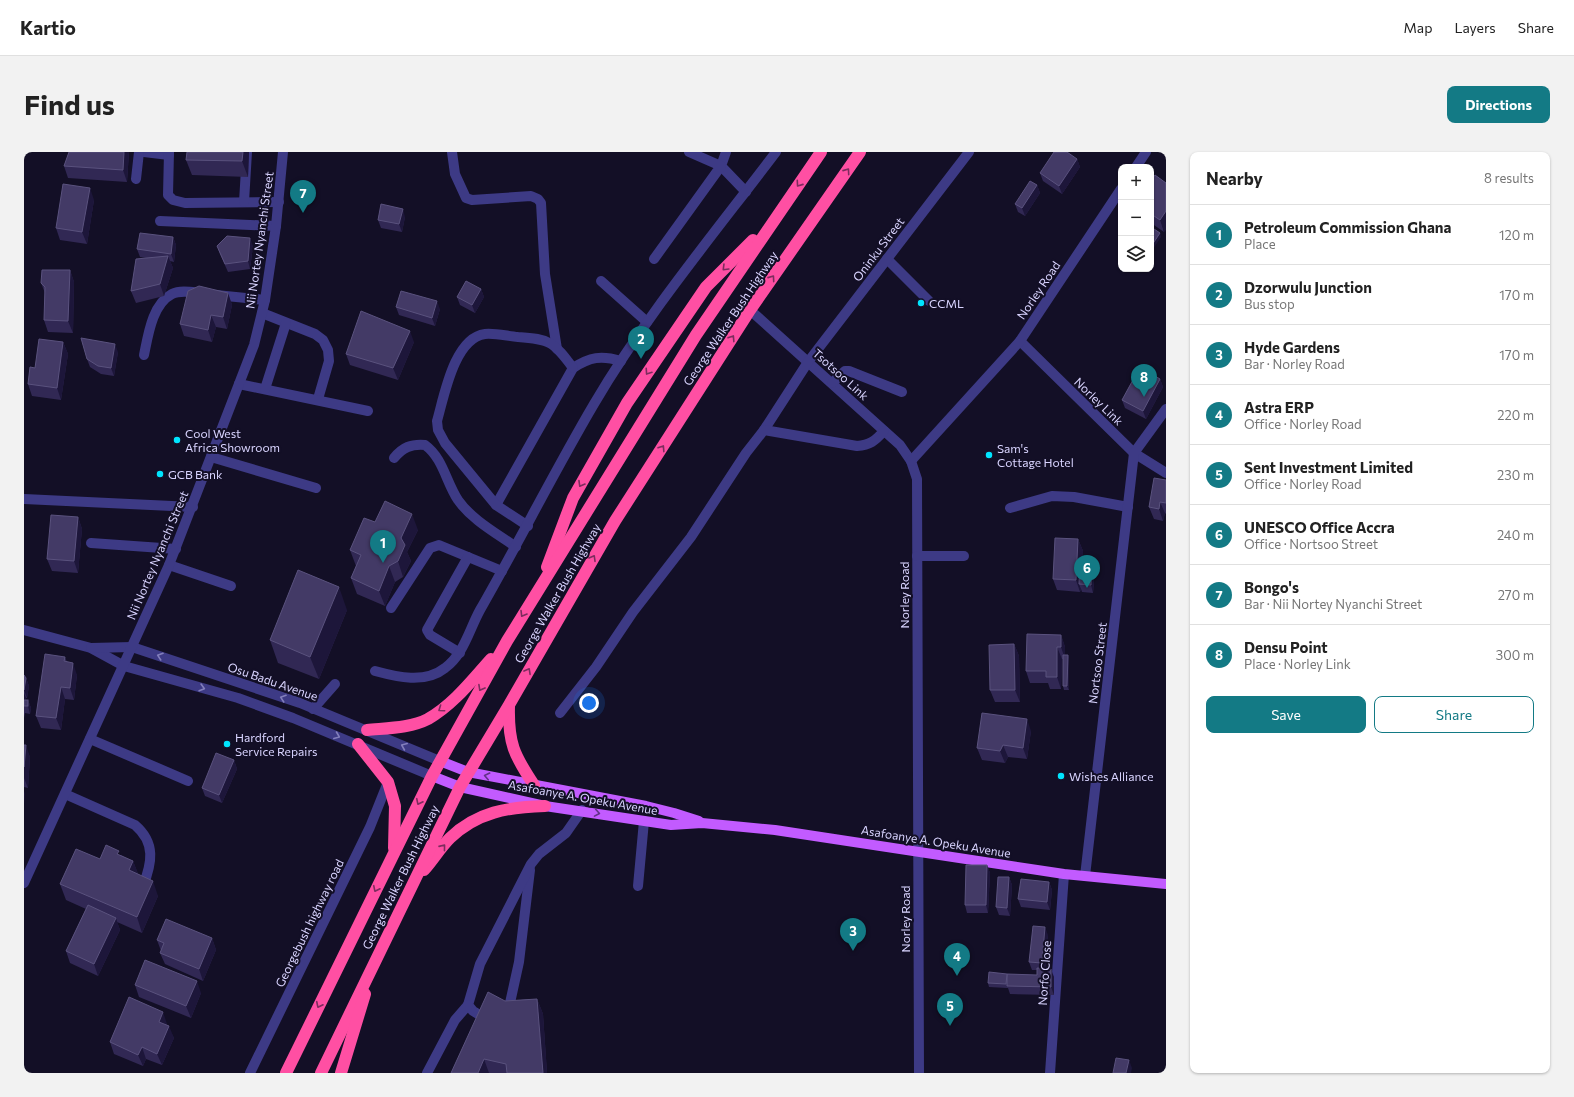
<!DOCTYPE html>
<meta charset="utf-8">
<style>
body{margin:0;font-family:Commissioner,sans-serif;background:#f2f2f2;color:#222}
.controls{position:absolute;right:12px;top:12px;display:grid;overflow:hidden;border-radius:8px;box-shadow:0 1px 3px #0004}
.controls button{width:36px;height:36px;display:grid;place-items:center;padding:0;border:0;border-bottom:1px solid #e0e0e0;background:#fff;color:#222;font:20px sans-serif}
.you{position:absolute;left:565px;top:551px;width:14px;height:14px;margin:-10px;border:3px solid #fff;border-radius:50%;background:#1a73e8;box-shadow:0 0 0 6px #1a73e833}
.badge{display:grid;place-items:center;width:26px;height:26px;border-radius:50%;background:#137a85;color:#fff;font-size:13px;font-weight:700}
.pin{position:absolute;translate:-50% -33px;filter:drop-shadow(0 1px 2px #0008)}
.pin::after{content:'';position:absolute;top:21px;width:14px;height:12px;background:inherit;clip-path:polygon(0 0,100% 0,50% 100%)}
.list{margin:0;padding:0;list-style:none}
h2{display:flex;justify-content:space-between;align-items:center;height:52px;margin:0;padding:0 16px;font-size:17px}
h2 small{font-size:13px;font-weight:400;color:#767676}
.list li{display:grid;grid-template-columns:26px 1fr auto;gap:12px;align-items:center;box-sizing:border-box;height:60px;padding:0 16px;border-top:1px solid #e0e0e0}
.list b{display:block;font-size:15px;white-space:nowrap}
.list p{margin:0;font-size:13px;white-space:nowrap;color:#767676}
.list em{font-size:13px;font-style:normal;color:#767676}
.actions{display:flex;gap:8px;padding:12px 16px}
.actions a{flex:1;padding:9px 0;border:1px solid #137a85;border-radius:8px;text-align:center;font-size:14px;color:#137a85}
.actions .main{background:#137a85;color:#fff}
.icon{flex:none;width:22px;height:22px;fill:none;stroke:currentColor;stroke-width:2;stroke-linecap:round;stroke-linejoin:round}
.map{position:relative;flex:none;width:1142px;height:921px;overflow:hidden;border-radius:8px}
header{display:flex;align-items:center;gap:24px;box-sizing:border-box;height:56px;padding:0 20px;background:#fff;border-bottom:1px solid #e0e0e0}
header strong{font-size:19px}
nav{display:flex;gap:22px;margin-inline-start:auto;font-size:14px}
.intro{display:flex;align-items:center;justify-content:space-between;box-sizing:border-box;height:96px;padding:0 24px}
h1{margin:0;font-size:28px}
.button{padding:10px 18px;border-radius:8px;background:#137a85;color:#fff;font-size:14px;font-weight:700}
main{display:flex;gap:24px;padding:0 24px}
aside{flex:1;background:#fff;border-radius:8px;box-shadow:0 1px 3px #0004}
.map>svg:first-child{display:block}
</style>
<header>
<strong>Kartio</strong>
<nav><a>Map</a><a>Layers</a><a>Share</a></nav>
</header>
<div class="intro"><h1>Find us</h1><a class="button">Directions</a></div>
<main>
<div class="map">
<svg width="1142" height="921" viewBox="0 0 1142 921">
<rect width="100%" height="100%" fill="#130f26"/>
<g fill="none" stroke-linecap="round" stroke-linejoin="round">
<g stroke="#3d3a85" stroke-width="10">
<path d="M120,0l25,3"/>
<path d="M145,0l-1,43 5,5 12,3 94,-1"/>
<path d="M428,0l3,22 11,24 6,2 59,-4 7,3 3,4 4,71 12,75"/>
<path d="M702,0l-5,14 25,26"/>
<path d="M1112,15l10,-15"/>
<path d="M112,27l3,-27"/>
<path d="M220,50l3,-50"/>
<path d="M136,69l116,5"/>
<path d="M630,107l67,-93 -32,-14"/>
<path d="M863,107l42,42"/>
<path d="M577,129l46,41"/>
<path d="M192,143l49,5"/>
<path d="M726,158l150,135 11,16 6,18 2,594"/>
<path d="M238,161l53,21 8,6 5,10 1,11 -11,38"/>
<path d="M996,189l114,112 32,20"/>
<path d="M120,203c4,-19 8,-51 28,-61 8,-4 19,-2 28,-1"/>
<path d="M808,231l13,-12h4l53,21"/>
<path d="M215,232l129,27"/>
<path d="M241,237l21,-66"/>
<path d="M740,278l44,-68 161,-210"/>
<path d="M187,305l105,31"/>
<path d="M370,306c9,-11 17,-14 31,-13 18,13 21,37 33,55 14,20 38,33 58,47"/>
<path d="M887,309l109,-120 101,-152"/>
<path d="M0,347l169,8"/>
<path d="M472,353l77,-137c17,-11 28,-13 48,-7"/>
<path d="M986,356l42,-12 22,1 54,10"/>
<path d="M504,374l-32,-21 -51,-62 -7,-13 -1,-9c7,-24 17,-83 48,-87 10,-1 22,2 33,3 32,2 36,5 55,31"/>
<path d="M67,391l85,6"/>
<path d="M893,404h47"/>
<path d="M145,413l62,21"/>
<path d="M367,456l39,-60 9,-3 63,26"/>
<path d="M0,478l67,18 33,18 114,32 55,20 139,58"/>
<path d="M67,496l41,-1 168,56 140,58"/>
<path d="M436,501l-30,-18 -3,-5 41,-73"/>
<path d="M351,519c22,6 50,13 70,-3 19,-14 24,-38 35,-58 39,-68 74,-138 114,-206 53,-90 119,-169 182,-252"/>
<path d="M289,557l22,-25"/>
<path d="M536,561l36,-46 37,-55 58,-75 55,-84 18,-23 93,16c13,-1 18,-5 27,-15"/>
<path d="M66,587l98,42"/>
<path d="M41,642l70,31c21,18 17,38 8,61"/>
<path d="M1061,724l49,-423 32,-44"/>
<path d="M0,731l145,-318 85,-220 11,-45 11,-74 7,-74"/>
<path d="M614,734l6,-65"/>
<path d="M484,860l11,-50 11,-92"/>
<path d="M464,868l-15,-9 -5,-6 12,-41 51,-100 8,-10 27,-21 16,-23"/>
<path d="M226,921l120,-246 18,-45"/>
<path d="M403,921l28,-53 13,-15"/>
<path d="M1026,921l14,-199"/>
</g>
<g stroke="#c25bff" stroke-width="10">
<path d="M416,609l28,11 178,34 28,7 25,8"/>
<path d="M408,624l28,11 85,19 126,19 31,-2 73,7 289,44 102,10"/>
</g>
<g stroke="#ff4fa3" stroke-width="12">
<path d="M523,415l26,-69 54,-95 79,-116 47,-47"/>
<path d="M485,554c-1,37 5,49 25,79"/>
<path d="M343,578c20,-2 44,-2 61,-11 26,-15 44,-39 63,-60"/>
<path d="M334,592l30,38 7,24 -1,42"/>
<path d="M400,718c9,-10 16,-22 26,-32 27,-26 58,-31 95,-32"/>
<path d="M262,921l146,-297 75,-135 189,-306 125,-183"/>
<path d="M297,921l139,-286 49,-82 106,-184 135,-211 110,-158"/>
<path d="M317,921l24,-79"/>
</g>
</g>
<g fill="#312854">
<path d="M45,0h60l-2,30 -59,-4 -4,-12z"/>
<path d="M163,0h62l-1,25 -56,-2 -6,-15z"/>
<path d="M1053,7l3,8 -18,27 -19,-13 -3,-8z"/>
<path d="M1127,28l13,52 -13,-9z"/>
<path d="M1013,33l3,8 -15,23 -7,-4 -3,-8z"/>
<path d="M70,48l-7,44 -27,-4 -4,-12z"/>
<path d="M381,65l-3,15 -21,-4 -3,-8z"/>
<path d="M149,85l3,8 -2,17 -4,-1 3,7 -9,28 -28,7 -5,-12 15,-33 -6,-1 -3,-8z"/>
<path d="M193,94h36l-3,23 -22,3 -8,-18z"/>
<path d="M46,118l4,12 -1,51 -25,-1 -4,-12 1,-27 -4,-10z"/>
<path d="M457,137l3,8 -9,16 -15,-8 -3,-8z"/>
<path d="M204,141l4,12 -5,24 -11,-2 -4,15 -28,-6 -4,-12z"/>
<path d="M372,155l44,2 -5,17 -36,-11z"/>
<path d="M39,190l5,12 -7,46 -29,-4 -4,-12 7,-16z"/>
<path d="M390,190l-16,38 -48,-15 -4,-11z"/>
<path d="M94,200l-4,24 -13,-2 -11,-7 -3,-8z"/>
<path d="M1136,227l3,8 -17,32 -21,-11 -3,-8z"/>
<path d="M1142,328v34l-1,-1 -2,8 -9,-2 -5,-12z"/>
<path d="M54,365l4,12 -4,44 -26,-2 -5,-12z"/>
<path d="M351,370l43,8 -11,22 4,9 -8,16 -8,5 -10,24 -28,-12 -6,-16 5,-12 -6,-16z"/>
<path d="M1054,387l5,12 -1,8 13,8 -2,26 -11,-1 -1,-3 -1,3 -23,-2 -4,-11z"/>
<path d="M323,458l-28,69 -41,-16 -8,-23z"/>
<path d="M1037,483l4,12v8h3l1,4v31h-5l-1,-4v-27h-1l-1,30h-11l-2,-6h-18l-4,-12z"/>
<path d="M990,492l5,12 1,46h-25l-5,-12z"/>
<path d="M41,505l2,5 10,13 -3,25 -9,-1 -4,31 -20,-2 -5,-12z"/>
<path d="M0,523l2,3 3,8 -2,12h-1l-1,2h3l3,8 -1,6 -5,-1 -1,5z"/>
<path d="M1007,579l-4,28 -19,-2 -3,6 -23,-3 -5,-12z"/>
<path d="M0,593l6,12 -2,31 -4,-1z"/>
<path d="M210,608l3,9 -15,34 -17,-7 -3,-8z"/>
<path d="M97,703l12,6 5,13 20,22 -16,37 -25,-11 3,8 -22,46 -28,-13 -4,-12 20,-42 -20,-9 -6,-16 40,-25z"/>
<path d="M963,713l3,8 -2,40h-21l-2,-8z"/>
<path d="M985,725l3,8 -2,31 -11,-1 -3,-8z"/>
<path d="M1025,730l3,8 -2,20 -29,-3 -3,-8z"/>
<path d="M1024,783l-3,34 9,8v18l-44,-1 -2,-6h-1l-18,-1 -1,-4 49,-8v-5h-5l-3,-8z"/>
<path d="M188,786l4,12 -13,31 -38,-17 -5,-11 1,-2 -4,-11z"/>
<path d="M111,833l66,8 -10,25 -52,-21z"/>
<path d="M513,847l6,15 4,59h-96l54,-72z"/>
<path d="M143,872v1l7,13 -12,27 -16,-6 -3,7 -29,-12 -4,-12z"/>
</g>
<g fill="#1d163a">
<path d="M100,0h5l-2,30 -4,-12z"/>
<path d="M219,0h6l-1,25 -6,-16z"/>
<path d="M1053,7l3,8 -18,27 -3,-8z"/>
<path d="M1013,33l3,8 -15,23 -3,-8z"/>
<path d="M66,36l4,12 -7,44 -5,-12z"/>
<path d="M379,57l2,8 -3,15 -3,-8z"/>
<path d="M1142,59v19l-2,2 -4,-12z"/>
<path d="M1136,81l1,4 -8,12 -1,-4z"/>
<path d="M149,85l3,8 -2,17 -3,-8z"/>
<path d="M226,86l3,8 -3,23 -2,-8z"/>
<path d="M144,104l5,12 -9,28 -4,-12z"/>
<path d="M46,118l4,12 -1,51 -5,-12z"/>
<path d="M457,137l3,8 -9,16 -3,-8z"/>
<path d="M204,141l4,12 -5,24 -4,-12z"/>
<path d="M413,149l3,8 -5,17 -3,-8z"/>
<path d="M187,163l5,12 -4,15 -4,-12z"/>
<path d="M386,179l4,11 -16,38 -5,-12z"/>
<path d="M39,190l5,12 -7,46 -4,-12z"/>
<path d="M91,192l3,8 -4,24 -3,-8z"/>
<path d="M1136,227l3,8 -17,32 -3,-8z"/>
<path d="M1136,350l5,11 -2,8 -4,-12z"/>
<path d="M388,362l6,16 -11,22 4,9 -8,16 -5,-16 3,-23z"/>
<path d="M54,365l4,12 -4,44 -4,-12z"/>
<path d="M1054,387l5,12 -2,33h-2l2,5 -1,3 -4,-12z"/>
<path d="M1068,407l3,8 -2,26 -2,-8z"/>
<path d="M365,414l6,16 -10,24 -6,-15z"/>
<path d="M315,435l8,23 -28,69 -9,-22z"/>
<path d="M1037,483l4,12v12l-4,-12z"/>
<path d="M990,492l5,12 1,46 -5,-12z"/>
<path d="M1033,495l5,12 -1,30 -4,-12z"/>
<path d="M1044,503l1,4v31l-2,-4z"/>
<path d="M49,511l4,12 -3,25 -4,-12z"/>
<path d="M2,526l3,8 -2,12 -3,-8z"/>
<path d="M37,535l4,12 -4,31 -5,-12z"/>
<path d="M0,541l2,5 -1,5 -1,-3z"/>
<path d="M4,548l3,8 -1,6 -2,-8z"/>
<path d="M1003,567l4,12 -4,28 -4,-11z"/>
<path d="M2,593l4,12 -2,31 -4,-10v-11z"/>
<path d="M979,593l5,12 -3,6 -5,-12z"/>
<path d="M210,608l3,9 -15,34 -3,-8z"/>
<path d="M0,639l1,3 -1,10z"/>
<path d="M109,709l6,15 -10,-6z"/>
<path d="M963,713l3,8 -2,40 -2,-8z"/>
<path d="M985,725l3,8 -2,31 -3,-8z"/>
<path d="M129,729l5,15 -16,37 -5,-16z"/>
<path d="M1025,730l3,8 -2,20 -3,-8z"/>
<path d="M92,766l4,12 -22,46 -4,-12z"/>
<path d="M1021,775l3,8 -3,36 -3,-8z"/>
<path d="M188,786l4,12 -13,31 -4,-12z"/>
<path d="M1027,817l3,8v18l-3,-8z"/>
<path d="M173,829l4,12 -10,25 -5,-12z"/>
<path d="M513,847l6,15 4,59h-4z"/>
<path d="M139,860l4,12 -4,10 -4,-12z"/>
<path d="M145,874l5,12 -12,27 -5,-11z"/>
<path d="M118,895l4,12 -3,7 -5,-11z"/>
<path d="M460,907l5,14h-11z"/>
<path d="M1105,908l3,8 -1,5h-5z"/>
</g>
<g fill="#433a66" stroke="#5a527e">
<path d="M45,0h55l-1,18 -59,-4z"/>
<path d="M163,0h56l-1,9 -56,-1z"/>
<path d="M1030,0h13l10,7 -18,27 -19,-13z"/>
<path d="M1131,23l11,8v28l-6,9 -9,-6v-34z"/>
<path d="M1006,29l7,4 -15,23 -7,-4z"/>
<path d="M39,32l27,4 -8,44 -26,-4z"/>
<path d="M357,52l22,5 -4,15 -21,-4z"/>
<path d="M1127,75l9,6 -8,12 -1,-1z"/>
<path d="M116,81l33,4 -2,17 -34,-5z"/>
<path d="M203,84l23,2 -2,23 -23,3 -8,-18z"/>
<path d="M144,104l-8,28 -29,7 5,-32z"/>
<path d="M18,118h28l-2,51 -24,-1 1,-33 -4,-4z"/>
<path d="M442,129l15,8 -9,16 -15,-8z"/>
<path d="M175,134l29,7 -5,24 -12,-2 -3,15 -28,-6 8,-33z"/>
<path d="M377,139l36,10 -5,17 -36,-11z"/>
<path d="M337,159l49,20 -17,37 -47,-14z"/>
<path d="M57,186l34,6 -4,24 -13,-2 -11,-7z"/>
<path d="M15,187l24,3 -6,46 -29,-4 2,-17 5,1z"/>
<path d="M1116,215l20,12 -17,32 -21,-11z"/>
<path d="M1130,326l12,2v23l-6,-1 -1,7 -10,-2z"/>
<path d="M361,349l27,13 -11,24 4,7 -7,16 -9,5 -10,25 -28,-13 10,-23 -11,-5 14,-32 11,4z"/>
<path d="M27,363l27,2 -4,44 -27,-2z"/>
<path d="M1031,386l23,1 -2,41 -23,-1z"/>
<path d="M1056,407h12l-1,26 -12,-1z"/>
<path d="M274,418l41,17 -29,70 -40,-17z"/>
<path d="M1003,482l34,1v12h-4v30h-11v-6h-20z"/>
<path d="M990,492l1,46h-25l-1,-45z"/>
<path d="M21,502l20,3 -1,4 9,2 -3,25 -9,-1 -5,31 -20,-2z"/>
<path d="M1039,503h5l-1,31h-4z"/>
<path d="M0,523l2,3 -2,12z"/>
<rect x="0" y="548" width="4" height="6"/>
<path d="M958,561l45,6 -4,29 -20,-3 -3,6 -23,-3z"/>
<path d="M0,593h2l-2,22z"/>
<path d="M192,601l18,7 -15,35 -17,-7z"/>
<path d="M82,693l13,6 -2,3 16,7 -4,9 24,11 -16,36 -77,-33 16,-35 24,10z"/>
<path d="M942,713h21l-1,40h-21z"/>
<path d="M974,725h11l-2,31 -11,-1z"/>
<path d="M997,727l28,3 -2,20 -29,-3z"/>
<path d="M64,753l28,13 -22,46 -28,-13z"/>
<path d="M142,767l46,19 -13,31 -39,-16 4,-10 -7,-3z"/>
<path d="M1009,774l12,1 -3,36 -13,-1z"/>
<path d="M121,808l52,21 -11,25 -51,-21z"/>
<path d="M1013,816l14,1v18l-44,-1v-12l30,1z"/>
<path d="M965,820l18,2 -1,10 -18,-1z"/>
<path d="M464,840l17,9 32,-2 6,74h-36l-1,-9 -22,-5 -6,14h-27z"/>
<path d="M105,845l34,15 -4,10 10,4 -12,28 -15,-7 -4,8 -28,-13z"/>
<path d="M1092,906l13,2 -3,13h-13z"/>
</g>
<defs><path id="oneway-chevron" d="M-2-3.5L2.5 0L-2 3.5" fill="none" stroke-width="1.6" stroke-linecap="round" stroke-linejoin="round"/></defs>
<g stroke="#7d2c5e">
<use href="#oneway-chevron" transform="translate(823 19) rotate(-55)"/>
<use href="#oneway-chevron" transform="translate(775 32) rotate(125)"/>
<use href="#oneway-chevron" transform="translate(701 116) rotate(135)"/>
<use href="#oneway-chevron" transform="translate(748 126) rotate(-55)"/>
<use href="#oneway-chevron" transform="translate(708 186) rotate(-57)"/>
<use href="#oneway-chevron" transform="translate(624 220) rotate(124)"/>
<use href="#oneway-chevron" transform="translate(638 296) rotate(-57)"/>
<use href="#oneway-chevron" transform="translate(557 332) rotate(120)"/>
<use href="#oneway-chevron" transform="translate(569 406) rotate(-60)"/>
<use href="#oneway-chevron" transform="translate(499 462) rotate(121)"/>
<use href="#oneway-chevron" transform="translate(504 519) rotate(-61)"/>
<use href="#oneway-chevron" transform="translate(457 536) rotate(119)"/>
<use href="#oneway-chevron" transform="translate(417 557) rotate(145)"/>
<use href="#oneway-chevron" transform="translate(395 650) rotate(116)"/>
<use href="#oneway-chevron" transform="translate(419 695) rotate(-51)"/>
<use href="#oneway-chevron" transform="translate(352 737) rotate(116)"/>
<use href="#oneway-chevron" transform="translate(295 853) rotate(116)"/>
</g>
<g stroke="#837fbc">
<use href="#oneway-chevron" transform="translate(136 504) rotate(-161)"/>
<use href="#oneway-chevron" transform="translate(178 536) rotate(16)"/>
<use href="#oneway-chevron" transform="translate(259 546) rotate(-161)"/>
<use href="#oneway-chevron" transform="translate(313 584) rotate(22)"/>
<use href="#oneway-chevron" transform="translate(380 594) rotate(-157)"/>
</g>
<g stroke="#623188">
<use href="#oneway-chevron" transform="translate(463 624) rotate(-168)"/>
<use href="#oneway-chevron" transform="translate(573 661) rotate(10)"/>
</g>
<g fill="#00e5ff" stroke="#130f26" stroke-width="1.5">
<circle cx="897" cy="151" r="4"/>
<circle cx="153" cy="288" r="4"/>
<circle cx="965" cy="303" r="4"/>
<circle cx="136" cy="322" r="4"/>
<circle cx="203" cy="592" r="4"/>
<circle cx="1037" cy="624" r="4"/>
</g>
<g text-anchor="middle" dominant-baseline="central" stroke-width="4" stroke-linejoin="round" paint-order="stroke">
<g font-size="12" fill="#d9d4ff" stroke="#130f26">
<text transform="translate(235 88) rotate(-82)">Nii Nortey Nyanchi Street</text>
<text transform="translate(854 97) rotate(-53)">Oninku Street</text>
<text transform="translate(1014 138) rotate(-56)">Norley Road</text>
<text transform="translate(706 166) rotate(-56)">George Walker Bush Highway</text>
<text transform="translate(817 222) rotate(42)">Tsotsoo Link</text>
<text transform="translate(1075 249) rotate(44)">Norley Link</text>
<text transform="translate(133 403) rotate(-67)">Nii Nortey Nyanchi Street</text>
<text transform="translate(533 441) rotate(-60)">George Walker Bush Highway</text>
<text transform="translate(880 443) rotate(-90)">Norley Road</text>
<text transform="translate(1073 511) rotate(-83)">Nortsoo Street</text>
<text transform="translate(249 529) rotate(19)">Osu Badu Avenue</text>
<text transform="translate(559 645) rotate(10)">Asafoanye A. Opeku Avenue</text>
<text transform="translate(912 689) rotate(9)">Asafoanye A. Opeku Avenue</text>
<text transform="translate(376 725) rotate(-64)">George Walker Bush Highway</text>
<text transform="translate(881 767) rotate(-90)">Norley Road</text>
<text transform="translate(285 771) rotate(-64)">Georgebush highway road</text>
<text transform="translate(1020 821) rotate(-86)">Norfo Close</text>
</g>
<g font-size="12" fill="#d9d4ff" stroke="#130f26" text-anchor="start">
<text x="905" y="151">CCML</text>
<text x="161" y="281">Cool West<tspan x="161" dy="14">Africa Showroom</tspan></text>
<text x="973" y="296">Sam's<tspan x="973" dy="14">Cottage Hotel</tspan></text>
<text x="144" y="322">GCB Bank</text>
<text x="211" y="585">Hardford<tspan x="211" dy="14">Service Repairs</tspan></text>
<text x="1045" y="624">Wishes Alliance</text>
</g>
</g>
</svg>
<div class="controls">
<button>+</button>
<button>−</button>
<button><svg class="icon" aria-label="layers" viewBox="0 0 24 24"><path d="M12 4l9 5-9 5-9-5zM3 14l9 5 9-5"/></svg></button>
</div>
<div class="you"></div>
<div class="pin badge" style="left:359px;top:411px">1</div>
<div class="pin badge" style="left:617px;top:207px">2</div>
<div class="pin badge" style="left:829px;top:799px">3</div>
<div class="pin badge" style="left:933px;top:824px">4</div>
<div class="pin badge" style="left:926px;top:874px">5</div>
<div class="pin badge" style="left:1063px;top:436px">6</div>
<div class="pin badge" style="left:279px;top:61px">7</div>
<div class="pin badge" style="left:1120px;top:245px">8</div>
</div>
<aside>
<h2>Nearby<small>8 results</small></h2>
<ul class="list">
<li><span class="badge">1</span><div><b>Petroleum Commission Ghana</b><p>Place</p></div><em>120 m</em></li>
<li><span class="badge">2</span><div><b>Dzorwulu Junction</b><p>Bus stop</p></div><em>170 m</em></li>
<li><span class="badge">3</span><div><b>Hyde Gardens</b><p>Bar · Norley Road</p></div><em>170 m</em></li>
<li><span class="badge">4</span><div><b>Astra ERP</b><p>Office · Norley Road</p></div><em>220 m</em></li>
<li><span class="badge">5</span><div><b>Sent Investment Limited</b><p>Office · Norley Road</p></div><em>230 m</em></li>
<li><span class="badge">6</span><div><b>UNESCO Office Accra</b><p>Office · Nortsoo Street</p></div><em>240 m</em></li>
<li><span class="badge">7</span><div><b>Bongo's</b><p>Bar · Nii Nortey Nyanchi Street</p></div><em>270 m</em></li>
<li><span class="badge">8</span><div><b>Densu Point</b><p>Place · Norley Link</p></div><em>300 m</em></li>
</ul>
<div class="actions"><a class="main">Save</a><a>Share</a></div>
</aside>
</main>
